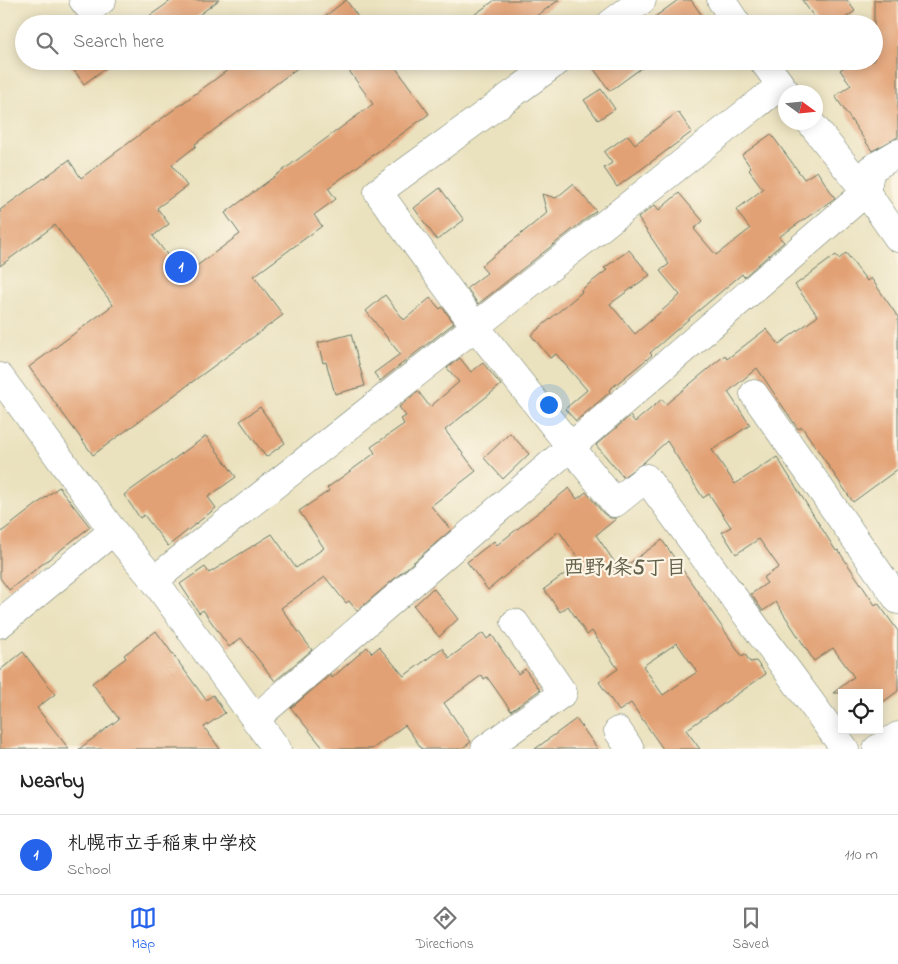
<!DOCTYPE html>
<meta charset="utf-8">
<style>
body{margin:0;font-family:"Indie Flower","Klee One",sans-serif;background:#f2f2f2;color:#222}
.controls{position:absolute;right:15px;bottom:15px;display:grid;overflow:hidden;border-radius:0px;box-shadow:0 2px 12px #0003}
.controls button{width:45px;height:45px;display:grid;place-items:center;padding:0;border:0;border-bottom:1px solid #e0e0e0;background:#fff;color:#222;font:25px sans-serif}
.compass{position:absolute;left:778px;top:85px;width:45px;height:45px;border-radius:50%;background:#fff;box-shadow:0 2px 12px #0003;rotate:105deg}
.you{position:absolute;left:548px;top:404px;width:18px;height:18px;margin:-12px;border:4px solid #fff;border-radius:50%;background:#1a73e8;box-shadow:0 0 0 8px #1a73e833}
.badge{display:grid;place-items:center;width:32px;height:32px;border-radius:50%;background:#2563eb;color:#fff;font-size:16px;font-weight:700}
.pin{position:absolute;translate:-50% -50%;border:2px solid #fff;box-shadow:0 1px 5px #0006}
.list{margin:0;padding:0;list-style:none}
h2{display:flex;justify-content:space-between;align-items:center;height:65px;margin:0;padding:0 20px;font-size:21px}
h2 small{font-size:16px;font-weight:400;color:#767676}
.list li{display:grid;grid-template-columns:32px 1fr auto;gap:15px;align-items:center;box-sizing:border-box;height:80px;padding:0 20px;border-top:1px solid #e0e0e0}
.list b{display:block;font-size:19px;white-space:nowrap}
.list p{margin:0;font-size:16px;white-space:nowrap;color:#767676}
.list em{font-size:16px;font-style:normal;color:#767676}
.icon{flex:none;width:28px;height:28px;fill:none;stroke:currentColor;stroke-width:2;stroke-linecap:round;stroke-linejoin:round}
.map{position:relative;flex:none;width:898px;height:749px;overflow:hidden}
.search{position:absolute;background:#fff;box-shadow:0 2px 12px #0003;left:15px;right:15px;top:15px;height:55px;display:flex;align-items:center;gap:12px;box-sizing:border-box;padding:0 18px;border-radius:28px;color:#767676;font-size:19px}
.sheet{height:145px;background:#fff}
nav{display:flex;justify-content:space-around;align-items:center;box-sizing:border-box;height:70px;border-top:1px solid #e0e0e0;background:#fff;font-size:14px;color:#767676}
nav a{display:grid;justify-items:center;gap:2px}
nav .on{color:#2563eb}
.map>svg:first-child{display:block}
</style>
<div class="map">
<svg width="898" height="749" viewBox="0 0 898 749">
<rect width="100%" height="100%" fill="#fcf5e5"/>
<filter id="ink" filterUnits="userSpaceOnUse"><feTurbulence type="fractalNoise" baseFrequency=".02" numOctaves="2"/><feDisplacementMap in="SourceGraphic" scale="10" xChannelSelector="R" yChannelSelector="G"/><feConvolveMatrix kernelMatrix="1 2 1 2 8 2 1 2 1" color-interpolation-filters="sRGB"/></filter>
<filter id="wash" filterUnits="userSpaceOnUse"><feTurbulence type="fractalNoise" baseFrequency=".0096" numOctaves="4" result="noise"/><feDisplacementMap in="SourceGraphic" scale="20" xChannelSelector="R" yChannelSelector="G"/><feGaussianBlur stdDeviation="1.12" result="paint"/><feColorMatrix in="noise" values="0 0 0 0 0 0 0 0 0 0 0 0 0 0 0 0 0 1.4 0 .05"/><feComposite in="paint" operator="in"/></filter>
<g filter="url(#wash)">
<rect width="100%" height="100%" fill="#eae1be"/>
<g id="blocks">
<g fill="#e2a175" fill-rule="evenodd">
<path d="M172,0h47l-32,24h-49z"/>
<path d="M346,0l17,24h-48z"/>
<path d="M495,0h64l-34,24h-64z"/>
<path d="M678,0h13l17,24h-63z"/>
<path d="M802,0h45l8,11 -18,13h-18z"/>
<path d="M874,0h24v137l-26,14 -37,-55 16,-11 -11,-15 12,-9h22z"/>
<path d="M67,61h48l-31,23z"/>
<path d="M240,61h67l-112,83 1,2 -24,19 15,21 -30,22 12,16 -16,12 30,40 57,-42 -15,-21 148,-109 -31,-43h49l38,53 -101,74 8,11 -22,16 8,11 -68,50 29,39 -190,140 -64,-88 84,-62 -58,-80 -55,41v-56l69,-50 12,18z"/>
<path d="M588,61h63l-41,30z"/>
<path d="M601,89l14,20 -17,11 -14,-20z"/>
<path d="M678,112l14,20 -75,55 -13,-19 8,-5 -8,-11 24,-17 7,9z"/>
<path d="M771,134l33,45 13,-8 18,27 -56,39 5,5 -40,35 -2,-3 -51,43 -41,36 2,2 -43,35 1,2 -34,29 -11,-12 22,-19 -31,-36 -6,4 -19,-23 51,-43 -1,-2 26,-20 -3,-2 25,-18 21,25 -40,29 25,30 45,-39 -20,-24 9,-7 -31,-46 17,-13 4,5 20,-17 24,28 -9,8 22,26 34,-26 -14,-19 27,-21 -14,-19 2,-2 -9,-13z"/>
<path d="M573,184l23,27 -118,93 -11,-16 20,-15 -6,-7 66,-53 -5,-19 14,4z"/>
<path d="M440,188l24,32 -27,20 -23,-32z"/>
<path d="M846,253l21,28 4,-3 27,39v152l-45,33 -51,-75 -4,2 -41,-61 -29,24 22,33 -38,25 23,34 42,-27 59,94 2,-1 37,55 3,-2 20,28v60l-19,14v-12h-46l21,-16 -21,-29 -19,13 -38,-59 -13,9 -12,-17 16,-11 -4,-5 16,-11 -20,-28 -23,15 -14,-22 9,-5 -22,-33 -6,4 -36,-57 -24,22 -20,14 -27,-32 34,-29 5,6 27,-23 4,5 59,-49 2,4 39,-30 13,15 39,-28 -23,-31 41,-30 3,4z"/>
<path d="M385,295l19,25 26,-22 10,11 2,-2 12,16 -74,58 -6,-8 26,-19 -34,-43z"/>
<path d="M351,334l14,52 -30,8 -9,-32 -3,1 -5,-20z"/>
<path d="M460,358l11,14 12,-9 18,22 -56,45 31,41 -45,35 20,24 -94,81 -8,-10 -3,2 -21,-26 -44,31 31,42 -37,31 -34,-43 -12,9 -26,-37 -4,3 -19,-29 25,-17 4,6 63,-39 24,34 28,-20 -25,-37 30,-20 -2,-3 48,-35 -4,-6 33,-23 -3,-5 5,-3 -7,-9 19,-16 12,16 29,-25 -12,-14z"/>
<path d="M260,407l25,36 -19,14 -26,-36z"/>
<path d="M510,433l19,21 -26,25 -19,-21z"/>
<path d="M206,436l30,41 -28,20 8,11 -48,38 -24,-31 -4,3 -16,-23z"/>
<path d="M59,487l31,40 -81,63 -9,-12v-45z"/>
<path d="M569,488l8,11 9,-7 17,21 7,5h7l-21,17 24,35 42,-30 80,116 3,-2 5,8 6,-1 10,13 -80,56 14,19h-37l-32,-46 -12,8 -20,-29 19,-13 -26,-38 -5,4 -19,-29 -8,6 -16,-23 37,-27 -22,-31 -71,59 -21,-28 27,-21 3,4zM677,643l20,29 -34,23 -20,-29z"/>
<path d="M433,588l25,31 -19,18 -25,-31z"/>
<path d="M156,631l50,69 7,-5 12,18 -21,14 16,22h-141l40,-30 -27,-36 34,-25 -2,-3z"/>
<path d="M483,633l4,6 5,-4 26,39 7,-5 15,21 -29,21 -24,-34 -3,2 -2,-4 -38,28 27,39 -10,7h-39l-17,-24 -33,24h-48l-33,-41 39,-33 2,3 35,-31 5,6 7,-6 25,29 38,-28 7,10z"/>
<path d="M23,652l32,42 -18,14 32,41h-69v-79z"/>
<path d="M576,719l22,30h-63z"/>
</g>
</g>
</g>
<g filter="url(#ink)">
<use href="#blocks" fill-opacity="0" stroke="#667664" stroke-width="1"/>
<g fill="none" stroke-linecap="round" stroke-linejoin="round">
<g stroke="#667664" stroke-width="29">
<g id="minor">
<path d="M83,0l7,9 12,-9"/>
<path d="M721,0l16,24"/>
<path d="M610,24l32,-24"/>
<path d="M558,61l-180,131 97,134 140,177 31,-25 199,271"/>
<path d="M763,61l23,31"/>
<path d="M810,122l56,70 32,46"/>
<path d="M0,377l113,154 41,49 123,169"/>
<path d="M754,394l144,206"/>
<path d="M154,580l626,-494"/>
<path d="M0,624l113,-93"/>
<path d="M255,719l611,-527 5,-23 27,-16"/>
<path d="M618,731l12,18"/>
<path d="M485,749l78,-56 -48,-70"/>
<path d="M877,749l21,-13"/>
</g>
</g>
<use href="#minor" stroke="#fff" stroke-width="28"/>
</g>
</g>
<g text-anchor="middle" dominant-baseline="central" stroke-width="4.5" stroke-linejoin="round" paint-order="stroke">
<g font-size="21" font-weight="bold" fill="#63604b" stroke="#fcf5e5">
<text x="625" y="569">西野1条5丁目</text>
</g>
</g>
</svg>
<div class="controls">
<button><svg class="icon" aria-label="locate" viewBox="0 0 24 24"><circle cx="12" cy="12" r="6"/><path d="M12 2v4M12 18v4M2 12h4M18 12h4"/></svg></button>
</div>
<svg class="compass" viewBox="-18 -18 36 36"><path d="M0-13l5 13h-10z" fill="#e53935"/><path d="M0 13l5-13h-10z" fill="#767676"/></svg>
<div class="you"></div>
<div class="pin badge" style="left:181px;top:267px">1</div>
<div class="search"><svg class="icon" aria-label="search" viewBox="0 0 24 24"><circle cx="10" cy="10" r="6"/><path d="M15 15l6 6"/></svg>Search here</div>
</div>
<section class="sheet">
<h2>Nearby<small></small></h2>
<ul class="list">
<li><span class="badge">1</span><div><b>札幌市立手稲東中学校</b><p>School</p></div><em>110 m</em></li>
</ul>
</section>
<nav>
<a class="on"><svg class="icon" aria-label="map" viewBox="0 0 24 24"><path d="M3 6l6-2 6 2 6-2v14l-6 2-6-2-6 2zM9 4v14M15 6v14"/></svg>Map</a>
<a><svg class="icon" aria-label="directions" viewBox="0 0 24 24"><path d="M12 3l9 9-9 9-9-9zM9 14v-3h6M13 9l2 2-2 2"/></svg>Directions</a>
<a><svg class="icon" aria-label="saved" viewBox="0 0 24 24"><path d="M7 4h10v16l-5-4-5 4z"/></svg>Saved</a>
</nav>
